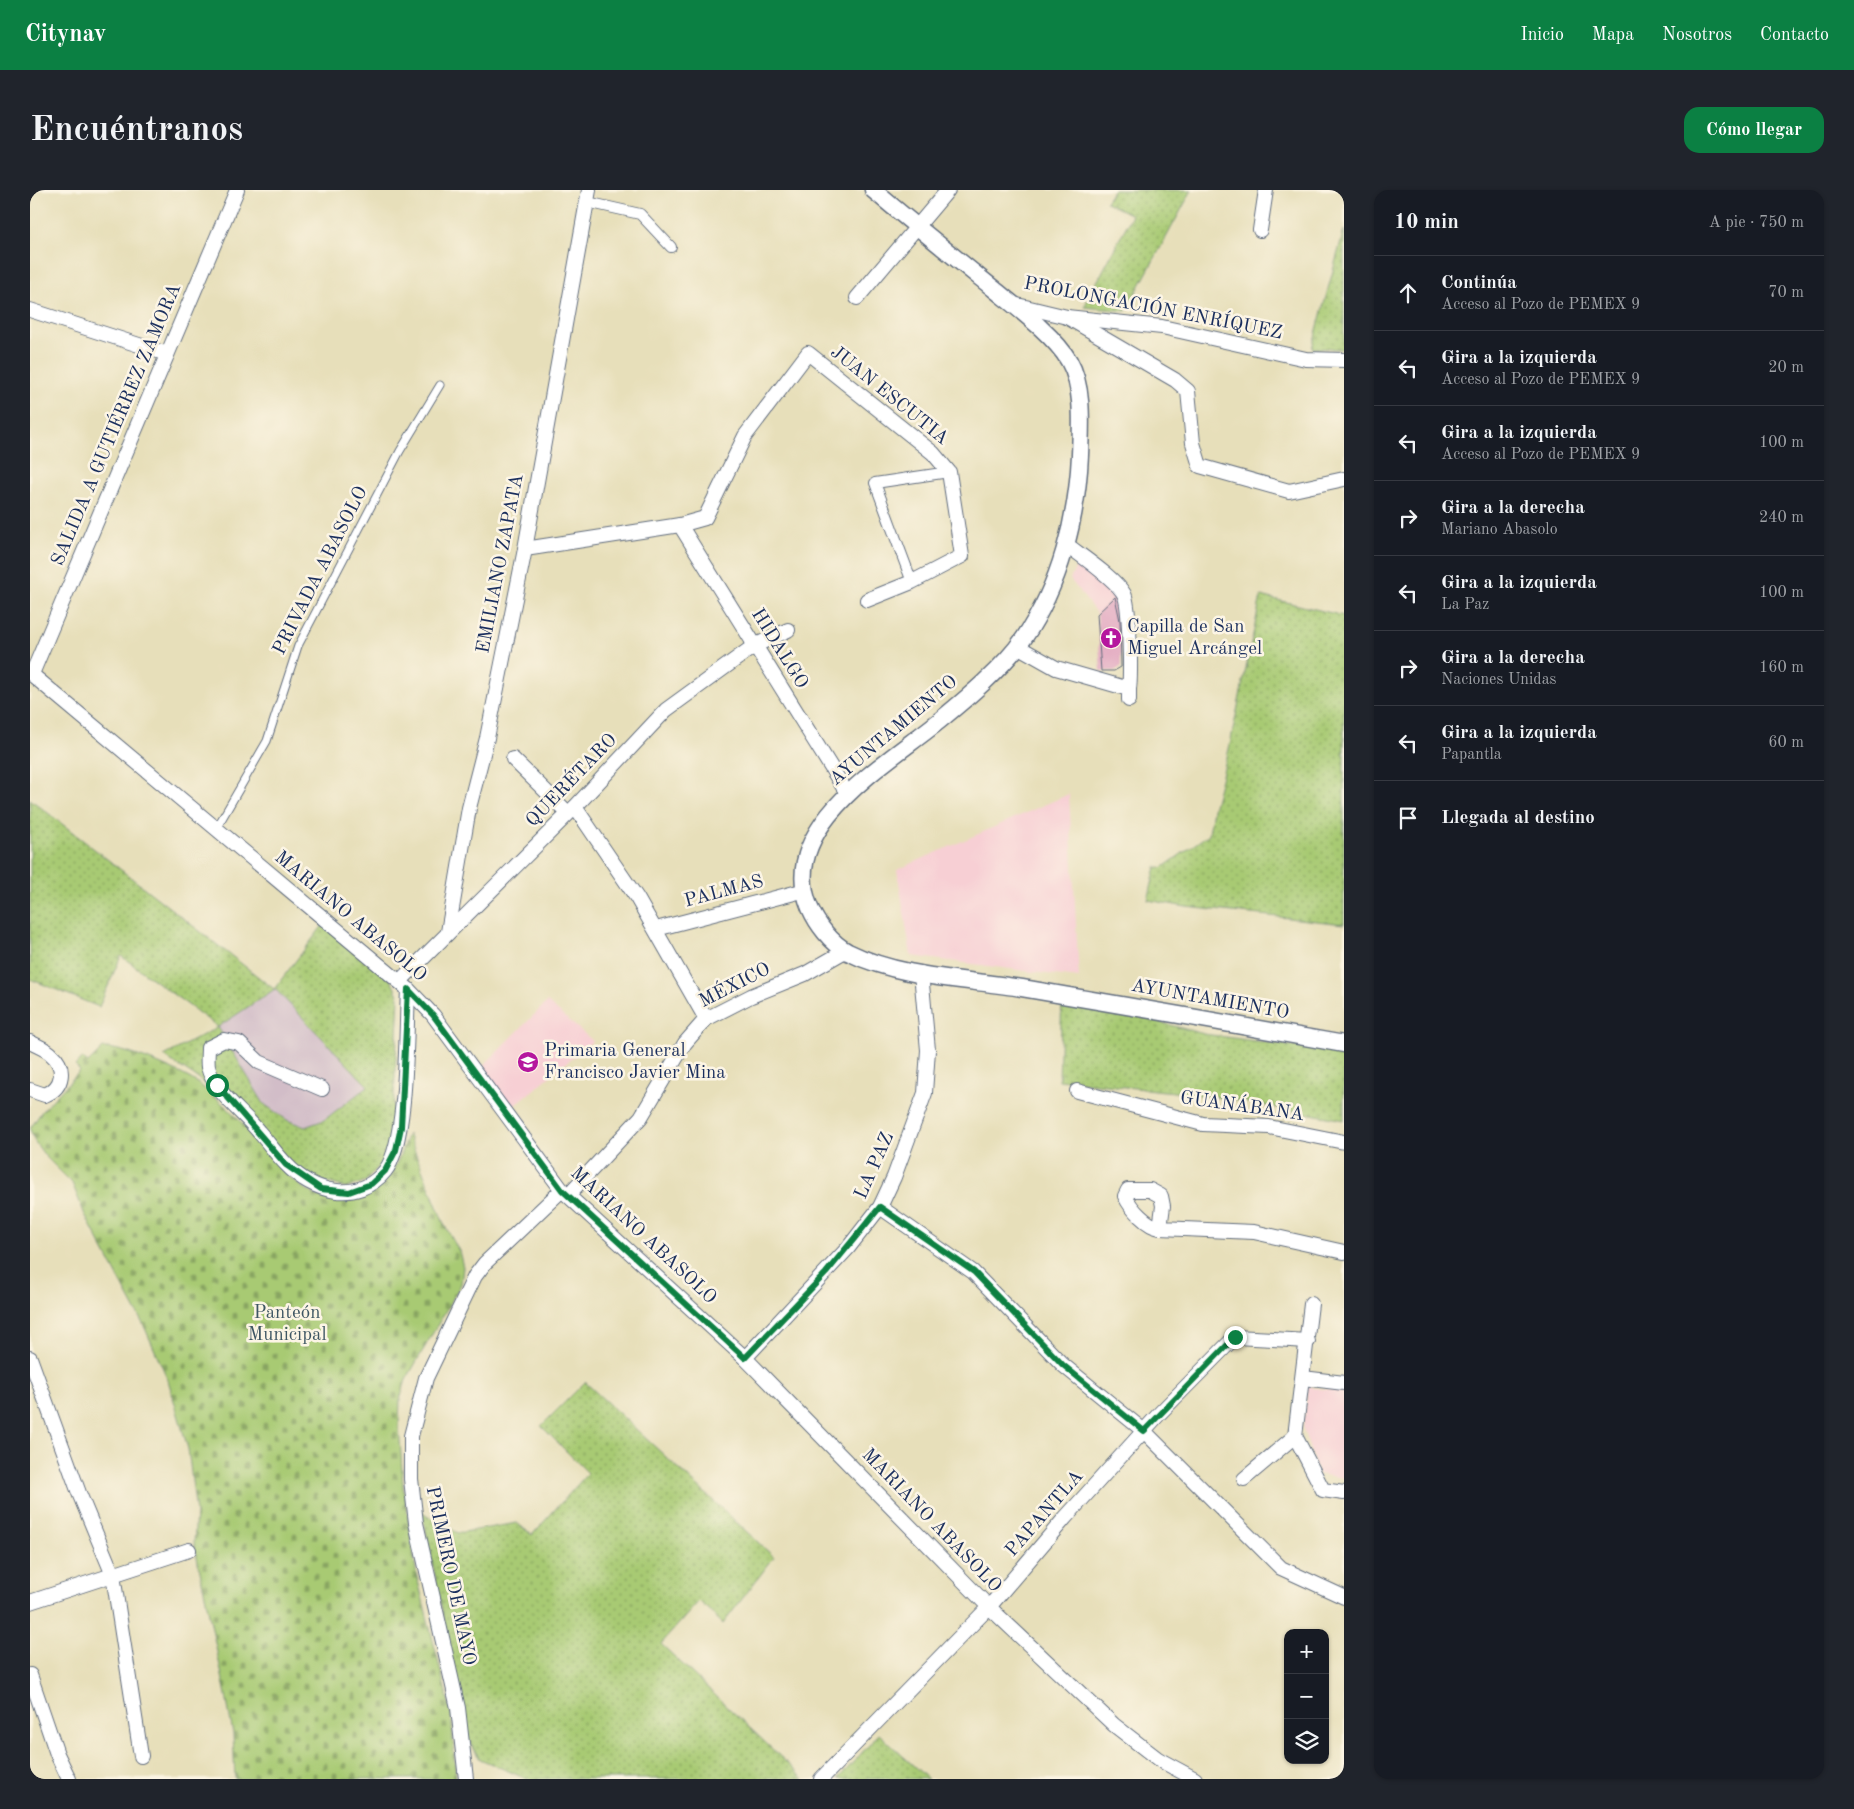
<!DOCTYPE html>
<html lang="es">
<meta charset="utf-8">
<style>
body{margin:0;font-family:"Old Standard TT",serif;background:#20242c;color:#f1f3f6}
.controls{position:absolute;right:15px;bottom:15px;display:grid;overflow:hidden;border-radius:10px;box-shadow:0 1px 4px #0004}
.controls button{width:45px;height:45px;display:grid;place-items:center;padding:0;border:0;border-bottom:1px solid #363941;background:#171b24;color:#f1f3f6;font:25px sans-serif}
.stop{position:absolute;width:15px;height:15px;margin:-11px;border:4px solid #0b8043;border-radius:50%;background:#fff}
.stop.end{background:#0b8043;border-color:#fff;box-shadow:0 1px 5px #0008}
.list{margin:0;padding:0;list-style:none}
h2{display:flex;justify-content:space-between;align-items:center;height:65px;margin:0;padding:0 20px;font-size:21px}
h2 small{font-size:16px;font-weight:400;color:#9ea1a6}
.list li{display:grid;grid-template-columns:32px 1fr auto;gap:15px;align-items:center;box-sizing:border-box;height:75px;padding:0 20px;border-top:1px solid #363941}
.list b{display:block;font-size:19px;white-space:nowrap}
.list p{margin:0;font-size:16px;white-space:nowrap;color:#9ea1a6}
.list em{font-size:16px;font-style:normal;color:#9ea1a6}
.icon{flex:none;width:28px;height:28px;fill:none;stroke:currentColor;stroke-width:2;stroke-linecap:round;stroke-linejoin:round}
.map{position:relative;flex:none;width:1314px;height:1589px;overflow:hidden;border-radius:15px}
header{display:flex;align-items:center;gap:30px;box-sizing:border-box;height:70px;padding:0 25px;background:#0b8043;color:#fff}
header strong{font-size:24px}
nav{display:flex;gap:28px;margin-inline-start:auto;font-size:18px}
.intro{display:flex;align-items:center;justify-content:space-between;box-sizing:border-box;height:120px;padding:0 30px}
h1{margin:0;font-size:35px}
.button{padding:12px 22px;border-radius:15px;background:#0b8043;color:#fff;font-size:18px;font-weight:700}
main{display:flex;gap:30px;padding:0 30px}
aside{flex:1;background:#171b24;border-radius:15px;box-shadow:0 1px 4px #0004}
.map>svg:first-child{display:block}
</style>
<header>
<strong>Citynav</strong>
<nav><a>Inicio</a><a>Mapa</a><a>Nosotros</a><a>Contacto</a></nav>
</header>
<div class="intro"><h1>Encuéntranos</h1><a class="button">Cómo llegar</a></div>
<main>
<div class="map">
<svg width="1314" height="1589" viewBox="0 0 1314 1589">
<defs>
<pattern id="grass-dots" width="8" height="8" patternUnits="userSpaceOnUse" patternTransform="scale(1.25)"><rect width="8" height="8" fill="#a8ca73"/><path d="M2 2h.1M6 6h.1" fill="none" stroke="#88a462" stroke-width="1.8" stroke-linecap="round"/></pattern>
<pattern id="cemetery-stones" width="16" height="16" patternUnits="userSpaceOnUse" patternTransform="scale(1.25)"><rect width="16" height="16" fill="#a8ca73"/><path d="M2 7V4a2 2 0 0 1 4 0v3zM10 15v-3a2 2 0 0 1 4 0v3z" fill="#88a462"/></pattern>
</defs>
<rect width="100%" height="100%" fill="#fcf5e5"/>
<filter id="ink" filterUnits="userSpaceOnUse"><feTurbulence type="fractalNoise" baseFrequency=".02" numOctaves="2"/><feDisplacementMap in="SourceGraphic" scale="10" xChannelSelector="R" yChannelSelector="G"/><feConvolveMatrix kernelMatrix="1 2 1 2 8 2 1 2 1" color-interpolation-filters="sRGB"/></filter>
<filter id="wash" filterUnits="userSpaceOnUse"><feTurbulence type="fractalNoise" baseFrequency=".0096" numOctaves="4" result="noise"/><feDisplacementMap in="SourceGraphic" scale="20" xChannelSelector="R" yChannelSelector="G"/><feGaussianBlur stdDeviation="1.12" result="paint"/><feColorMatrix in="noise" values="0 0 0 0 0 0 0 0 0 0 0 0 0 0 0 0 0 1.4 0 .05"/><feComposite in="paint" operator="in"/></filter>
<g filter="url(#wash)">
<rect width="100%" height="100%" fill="#e7dfba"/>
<g fill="#f7cfd4">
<path d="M1049,371l12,8 24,28 -18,17 -27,-35z"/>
<path d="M1039,604l10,184 -168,-22 -14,-86z"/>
<path d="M517,812l46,39 -84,69 -26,-44z"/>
<path d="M1278,1197l36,5v86l-26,-4 -15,-45z"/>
</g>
<path fill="#d2bdc8" d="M245,799l93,97 -44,34 -19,7 -18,-7 -23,-16 -46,-77z"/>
<g fill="url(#grass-dots)" stroke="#627c68" fill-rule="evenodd">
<path d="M1083,0h79l-66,121 -42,-4 48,-92 -26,-13z"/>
<path d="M1314,40v119l-32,-1z"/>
<path d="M1231,406l83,20v308l-158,-17 -38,-7 8,-33 6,1 47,-34 4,-25 16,-60z"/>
<path d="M0,609l244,190 50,-65 67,56 8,17 -7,140 -13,29 -13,15 -19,7 -45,-13 -78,-79 -60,-40 54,-29 -97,-71 -22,51 -69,-28zM245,799l93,97 -44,34 -19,7 -18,-7 -23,-16 -46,-77z"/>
<path d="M1032,806l142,38 140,19v67l-132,-24 -153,-16z"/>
<path d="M555,1192l189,175 -51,67 -24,-23 -38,43 143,135h-277l-47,-20 -11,-18 -47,-229 36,21 59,-10 15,12 56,-62 -47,-47z"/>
<path d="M849,1544l49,45h-90z"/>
</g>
<path fill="url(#cemetery-stones)" stroke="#627c68" d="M73,858c20,-1 76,23 93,34 10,7 20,16 29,24 28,24 64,85 100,92 7,1 16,0 23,-1 42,-4 47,-29 60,-63l36,90 15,27 4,16 -2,17 -55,96 -6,19 -1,26 4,60 14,92 34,135 5,67h-221l-2,-45 -8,-44 -31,-147 2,-30 -8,-64 -20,-69 -24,-54 -59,-111 -13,-32 -27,-27 -10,-14 -5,-13 12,-18 38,-40 -5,-5 7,-8 6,5z"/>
<g id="blocks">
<path fill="#e0a2be" d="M1085,407l5,24 1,46 -7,4h-13l-4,-57z"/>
</g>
</g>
<g filter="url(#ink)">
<use href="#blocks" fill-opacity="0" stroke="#626d7e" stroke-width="1"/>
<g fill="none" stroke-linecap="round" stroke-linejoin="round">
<g stroke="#626d7e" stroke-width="9">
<path id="service" d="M186,639l51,-88 31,-95 102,-195 40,-66"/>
</g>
<g stroke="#626d7e" stroke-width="12">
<g id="pedestrian">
<path d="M557,12l53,12 31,33"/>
<path d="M882,392l-37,-99 74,-11"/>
</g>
</g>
<g stroke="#626d7e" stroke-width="16">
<g id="minor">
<path d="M1230,40l6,-40"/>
<path d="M827,108l91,-108"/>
<path d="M983,114l54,13 95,10 144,32 38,1"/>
<path d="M0,120l137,44"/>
<path d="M1037,127l108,63 13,11 5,52 7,23 89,25 55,-12"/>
<path d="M650,335l167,268"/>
<path d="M1036,354c15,12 49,34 58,50 6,11 7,80 5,95"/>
<path d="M495,359l155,-24 25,-7 40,-82 63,-83 125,100 16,19 13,84 -50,26 -45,18"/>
<path d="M987,456l39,22 73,21v11"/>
<path d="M0,483l378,316 25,26 129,175 183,168 244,249 125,118 44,34 37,20"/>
<path d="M2,484l205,-484"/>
<path d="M483,569l55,54"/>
<path d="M545,617l62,91 69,121"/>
<path d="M626,739l146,-38"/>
<path d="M418,742l21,-124 18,-70 38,-189 64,-359"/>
<path d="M370,791l175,-174 91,-97 88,-64 34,-16"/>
<path d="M0,852c7,4 16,7 21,12 15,13 13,33 -6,41l-15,-5"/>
<path d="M292,899l-63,-27 -20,-19 -15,-3 -16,8c0,5 -1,13 0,19 6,25 35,45 51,65 9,10 17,22 27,32 26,28 71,41 99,7 23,-28 21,-142 23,-182"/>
<path d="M1047,901l126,33 66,3 75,15"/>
<path d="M538,1005l73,-78 44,-74 21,-24 45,-23 54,-22 40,-23"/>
<path d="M850,1017l93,65 90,93 81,66 137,137 63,29"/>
<path d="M1130,1038l3,-22 -2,-10 -11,-6h-22l-3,6c6,13 22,30 35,32l94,4 90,20"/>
<path d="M1281,1114l-16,132 28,54 21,3"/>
<path d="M0,1168l49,135 34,82 28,181"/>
<path d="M715,1168l103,-110 32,-41 14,-30 31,-84 3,-43 -7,-77"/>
<path d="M1273,1188l41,5"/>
<path d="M1214,1289l51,-43"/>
<path d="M0,1412l159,-52"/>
<path d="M0,1485l27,79 12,25"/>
<path d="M436,1589l-8,-71 -42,-185 -5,-44v-43l15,-58 49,-102 10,-13 77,-73"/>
<path d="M791,1589l168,-172 76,-89 94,-104 76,-77 73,4"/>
</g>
</g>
<g stroke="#626d7e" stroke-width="19">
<path id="tertiary" d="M843,0c40,34 80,66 121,99 22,18 61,47 75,72 15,26 12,65 11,94 -3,64 -20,130 -56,183 -21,30 -57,60 -85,83 -51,42 -164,106 -129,187 7,16 21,35 38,44 52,26 117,27 174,36 107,18 215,37 322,56"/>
</g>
<use href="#service" stroke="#fff" stroke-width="7"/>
<use href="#pedestrian" stroke="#fff" stroke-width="10"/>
<use href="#minor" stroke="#fff" stroke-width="14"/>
<use href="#tertiary" stroke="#fff" stroke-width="16"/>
</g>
</g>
<g fill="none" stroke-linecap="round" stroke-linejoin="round" filter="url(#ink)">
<path stroke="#0b8043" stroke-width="6" d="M187,895l69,80 35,24 28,3 22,-8 14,-13 11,-21 5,-23 7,-138 25,26 129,175 183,168 81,-85 54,-66 94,65 89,93 81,66 91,-94"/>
</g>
<defs>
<g id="church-disc" transform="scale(1.125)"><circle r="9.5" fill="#b5179e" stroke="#fcf5e5"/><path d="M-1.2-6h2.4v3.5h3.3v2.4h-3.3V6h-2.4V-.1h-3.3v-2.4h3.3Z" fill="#fff"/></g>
<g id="school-disc" transform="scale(1.125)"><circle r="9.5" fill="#b5179e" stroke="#fcf5e5"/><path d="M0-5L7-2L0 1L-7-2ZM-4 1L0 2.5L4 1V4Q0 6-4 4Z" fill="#fff"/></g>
</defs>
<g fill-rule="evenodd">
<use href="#church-disc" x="1081" y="448"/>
<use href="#school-disc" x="498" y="872"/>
</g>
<g text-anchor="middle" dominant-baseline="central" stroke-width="5" stroke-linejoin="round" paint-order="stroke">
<g font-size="19" fill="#1b2f5e" stroke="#fcf5e5">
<text transform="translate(1123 119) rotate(11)">PROLONGACIÓN ENRÍQUEZ</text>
<text transform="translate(859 206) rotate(39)">JUAN ESCUTIA</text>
<text transform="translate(87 235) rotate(-67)">SALIDA A GUTIÉRREZ ZAMORA</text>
<text transform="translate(471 374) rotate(-79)">EMILIANO ZAPATA</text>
<text transform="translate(291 381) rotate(-63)">PRIVADA ABASOLO</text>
<text transform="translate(749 459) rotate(58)">HIDALGO</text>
<text transform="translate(864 541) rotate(-40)">AYUNTAMIENTO</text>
<text transform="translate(542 591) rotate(-46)">QUERÉTARO</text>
<text transform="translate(694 702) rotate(-15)">PALMAS</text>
<text transform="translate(320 727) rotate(40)">MARIANO ABASOLO</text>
<text transform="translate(705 796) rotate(-27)">MÉXICO</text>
<text transform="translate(1180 810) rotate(10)">AYUNTAMIENTO</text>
<text transform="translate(1212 917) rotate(8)">GUANÁBANA</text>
<text transform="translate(845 976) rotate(-66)">LA PAZ</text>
<text transform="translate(613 1046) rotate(43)">MARIANO ABASOLO</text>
<text transform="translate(1015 1324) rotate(-49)">PAPANTLA</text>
<text transform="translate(901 1331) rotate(46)">MARIANO ABASOLO</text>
<text transform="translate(420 1386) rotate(78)">PRIMERO DE MAYO</text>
</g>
<g font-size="19" fill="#1b2f5e" stroke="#fcf5e5" text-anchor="start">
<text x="1097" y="437">Capilla de San<tspan x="1097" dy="22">Miguel Arcángel</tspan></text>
<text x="514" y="861">Primaria General<tspan x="514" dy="22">Francisco Javier Mina</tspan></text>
</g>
<g font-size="19" fill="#3e5663" stroke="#fcf5e5">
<text x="257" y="1123">Panteón<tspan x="257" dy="22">Municipal</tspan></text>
</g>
</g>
</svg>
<div class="controls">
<button>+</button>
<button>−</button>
<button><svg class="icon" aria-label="layers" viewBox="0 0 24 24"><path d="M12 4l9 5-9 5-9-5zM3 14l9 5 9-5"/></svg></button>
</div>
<div class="stop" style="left:187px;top:895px"></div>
<div class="stop end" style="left:1205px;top:1147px"></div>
</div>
<aside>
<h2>10 min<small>A pie · 750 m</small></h2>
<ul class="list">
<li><svg class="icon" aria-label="ahead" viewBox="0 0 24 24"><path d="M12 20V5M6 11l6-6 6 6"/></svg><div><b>Continúa</b><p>Acceso al Pozo de PEMEX 9</p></div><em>70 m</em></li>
<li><svg class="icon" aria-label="left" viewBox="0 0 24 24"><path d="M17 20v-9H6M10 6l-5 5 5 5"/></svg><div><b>Gira a la izquierda</b><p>Acceso al Pozo de PEMEX 9</p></div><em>20 m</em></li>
<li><svg class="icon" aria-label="left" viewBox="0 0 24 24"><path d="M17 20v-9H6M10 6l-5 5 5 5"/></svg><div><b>Gira a la izquierda</b><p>Acceso al Pozo de PEMEX 9</p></div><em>100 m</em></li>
<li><svg class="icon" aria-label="right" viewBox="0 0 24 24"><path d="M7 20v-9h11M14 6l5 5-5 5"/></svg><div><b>Gira a la derecha</b><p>Mariano Abasolo</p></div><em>240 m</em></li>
<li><svg class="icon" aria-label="left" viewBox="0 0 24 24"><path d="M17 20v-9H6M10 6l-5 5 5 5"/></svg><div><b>Gira a la izquierda</b><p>La Paz</p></div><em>100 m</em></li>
<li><svg class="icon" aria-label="right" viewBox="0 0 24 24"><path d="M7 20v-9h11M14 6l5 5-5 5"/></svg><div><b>Gira a la derecha</b><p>Naciones Unidas</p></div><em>160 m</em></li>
<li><svg class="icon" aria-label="left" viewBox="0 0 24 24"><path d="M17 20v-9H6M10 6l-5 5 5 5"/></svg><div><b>Gira a la izquierda</b><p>Papantla</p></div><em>60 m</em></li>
<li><svg class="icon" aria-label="arrive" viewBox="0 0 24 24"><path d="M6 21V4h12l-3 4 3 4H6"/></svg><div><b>Llegada al destino</b></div></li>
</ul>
</aside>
</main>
